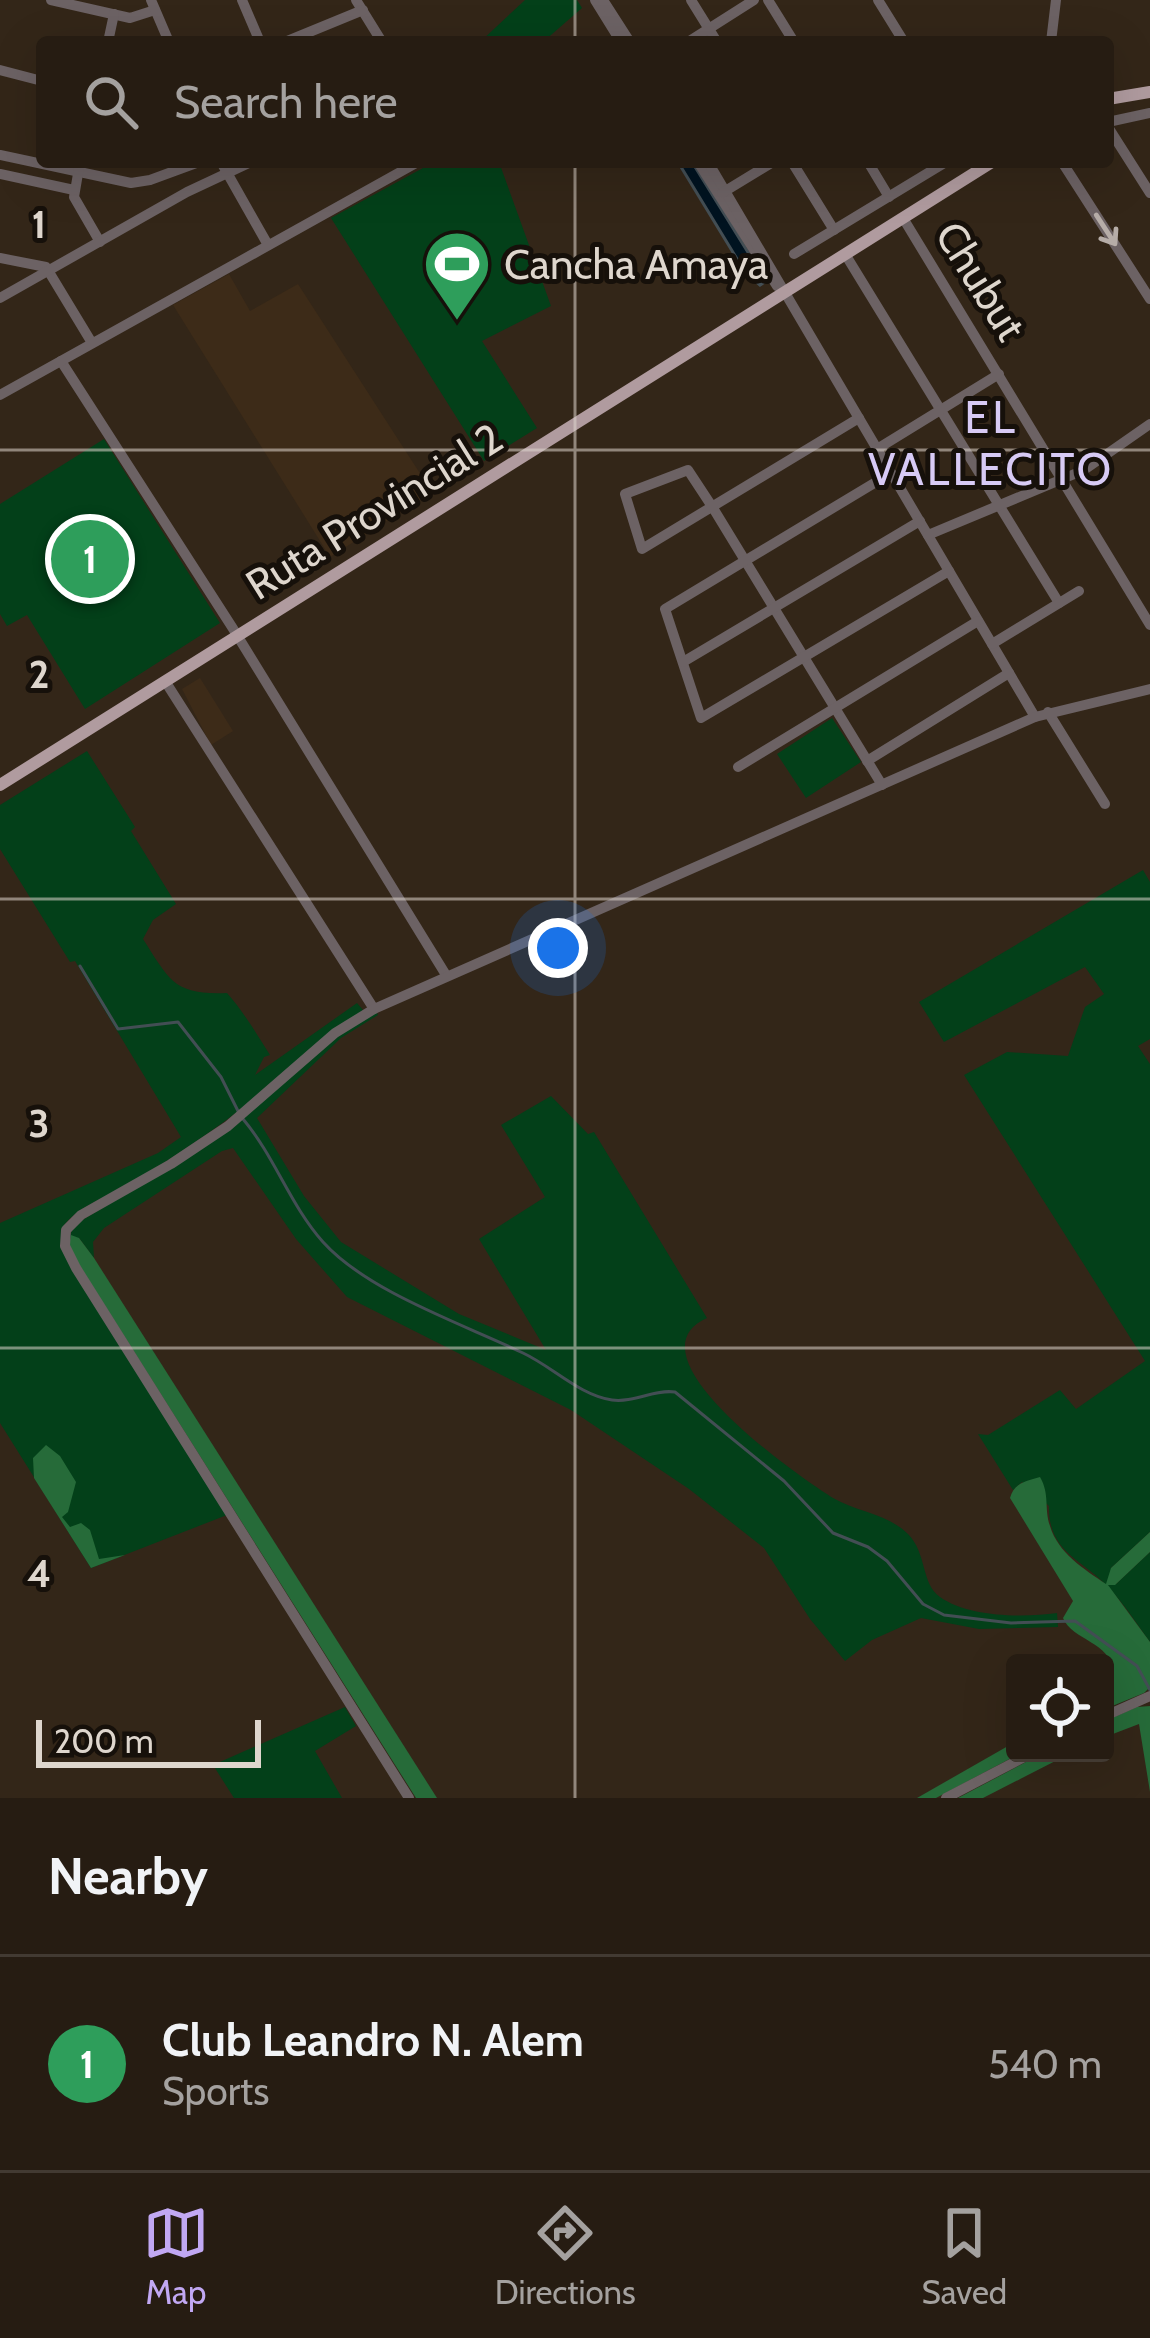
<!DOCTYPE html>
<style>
body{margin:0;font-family:Cabin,sans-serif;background:#322920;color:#f1f3f6}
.controls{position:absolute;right:36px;bottom:36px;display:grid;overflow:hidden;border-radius:12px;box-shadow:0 12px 48px #0002}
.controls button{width:108px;height:108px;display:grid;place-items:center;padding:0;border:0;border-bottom:3px solid #423a32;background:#261c12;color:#f1f3f6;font:60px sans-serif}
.scale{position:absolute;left:36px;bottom:30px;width:225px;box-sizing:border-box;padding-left:12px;border:6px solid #ded6cd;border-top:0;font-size:33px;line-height:42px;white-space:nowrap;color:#ded6cd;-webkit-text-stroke:9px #16100a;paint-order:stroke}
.you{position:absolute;left:558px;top:948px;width:42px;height:42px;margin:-30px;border:9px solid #fff;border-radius:50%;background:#1a73e8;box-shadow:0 0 0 18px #1a73e833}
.badge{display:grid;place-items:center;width:78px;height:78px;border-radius:50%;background:#c1a8f3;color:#fff;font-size:39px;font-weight:700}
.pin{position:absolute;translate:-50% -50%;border:6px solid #fff;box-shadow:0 3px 12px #0006}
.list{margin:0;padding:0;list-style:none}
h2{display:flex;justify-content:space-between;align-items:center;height:156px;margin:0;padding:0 48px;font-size:51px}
h2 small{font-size:39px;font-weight:400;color:#a4a19f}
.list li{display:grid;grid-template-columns:78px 1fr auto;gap:36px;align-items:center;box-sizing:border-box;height:216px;padding:0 48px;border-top:3px solid #423a32}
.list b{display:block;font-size:45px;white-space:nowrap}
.list p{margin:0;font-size:39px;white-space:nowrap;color:#a4a19f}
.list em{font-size:39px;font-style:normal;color:#a4a19f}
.icon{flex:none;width:66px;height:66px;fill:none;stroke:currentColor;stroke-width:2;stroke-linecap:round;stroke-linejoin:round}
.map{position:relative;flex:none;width:1150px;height:1798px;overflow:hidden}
.search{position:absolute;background:#261c12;box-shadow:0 12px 48px #0002;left:36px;right:36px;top:36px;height:132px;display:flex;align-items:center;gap:30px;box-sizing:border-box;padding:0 42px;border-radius:12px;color:#a4a19f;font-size:45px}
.sheet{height:372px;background:#261c12}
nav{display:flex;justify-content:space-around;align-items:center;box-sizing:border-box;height:168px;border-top:3px solid #423a32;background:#261c12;font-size:33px;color:#a4a19f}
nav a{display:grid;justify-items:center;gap:6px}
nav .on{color:#c1a8f3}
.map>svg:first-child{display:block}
</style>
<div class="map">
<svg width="1150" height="1798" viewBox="0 0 1150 1798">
<rect width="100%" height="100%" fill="#332618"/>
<g fill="#3d2b18">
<path d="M229,274l21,37 48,-27 134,208 -102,65 -157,-252z"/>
<path d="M200,678l33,53 -22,14 -29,-56z"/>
</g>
<g fill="#034019">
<path d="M525,0h52l5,8 -39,34h-63z"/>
<path d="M434,162h65l52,144 -69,35 55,87 -53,33 -153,-243z"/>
<path d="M104,439l116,184 -135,86 -58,-94 -20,11 -7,-12v-110z"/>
<path d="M832,718l29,44 -55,36 -29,-44z"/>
<path d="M87,751l48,76 -4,4 45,73 -23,16 -10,19c27,42 31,56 84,54 16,18 29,40 43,62l-6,2 -9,18 102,-72 6,7c-78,65 -153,129 -242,178 -20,12 -48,21 -60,42l166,285 -136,53 -91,-145v-200l158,-70 23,-16 -106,-176 -5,1 -70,-113v-44z"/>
<path d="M1143,870l7,12v157l-12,7 12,18v468l-39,36 5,16 34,-32v90c-13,-18 -26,-38 -41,-54 -26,-29 -61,-35 -60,-82l-27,-24 -9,8 -35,-56 10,1 72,-45 16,19 69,-48 -181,-286 43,-23 61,4 17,-49 19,-13 -19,-27 -141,75 -25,-40z"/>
<path d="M376,1011l2,4 -37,23 -84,80 47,78 37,46 118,72 87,36 -67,-111 66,-42 -44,-72 50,-29 37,38 6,-2 113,186c-83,37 92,159 126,180 24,14 55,16 75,36 19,19 13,50 32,63 28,20 83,21 117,16l1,14 -79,2 -58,-11 -49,22 -27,21 -35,-42 -46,-71 -75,-59 -118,-79 -224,-113 -51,-58 -63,-91 -11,3 -118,77 -11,14 1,16 -15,-20h-10l5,-13 99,-59 163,-131z"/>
<path d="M345,1707l11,19 -41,25 27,47h-108l-21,-33z"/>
</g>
<g fill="#266b39">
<path d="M71,1235l8,3 15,20 343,540h-21l-343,-543 -4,-9z"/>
<path d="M46,1445l14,11 16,26 -8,30 -6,5 8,10 11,-4 9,7 9,29 26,-4 -34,13 -57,-90 -1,-20z"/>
<path d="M1040,1477c10,17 4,32 10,49 8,27 34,43 56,58l5,-16 39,-36v20l-35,33h-7l42,57v45l-6,6 -39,16c0,-19 7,-25 7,-37 1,-30 -40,-31 -49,-54l10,-17 -63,-103c4,-15 16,-17 30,-21z"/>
<path d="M1150,1706v86l-11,-68 -34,13v-16l32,-14z"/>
<path d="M1015,1742v11h6l-85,45h-19z"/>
<path d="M1043,1753h28l-88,45h-25z"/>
</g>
<path fill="#001320" stroke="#434e54" stroke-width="3" d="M678,162h14l67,108 4,13 -3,2 -15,-13z"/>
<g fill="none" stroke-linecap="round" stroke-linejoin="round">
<g stroke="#434e54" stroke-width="3">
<path d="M80,966l38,63 60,-7 43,55 17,34"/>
<path d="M243,1119c32,38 47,86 80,123 45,50 140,82 200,111 30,14 56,42 89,47 22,3 42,-11 63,-8l109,89 49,52 35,14 19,14 36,43 21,11 67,8 64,-2 62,45 13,24"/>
</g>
<g stroke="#6c6264" stroke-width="10">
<path d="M51,0l79,18 25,-8"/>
<path d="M151,0l18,42"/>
<path d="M242,0l18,42"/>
<path d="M356,0l26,42"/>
<path d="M595,0l26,42"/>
<path d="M603,0l27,42"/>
<path d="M691,0l26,42"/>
<path d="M768,0l26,42"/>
<path d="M878,0l26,42"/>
<path d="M108,42l6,-28"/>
<path d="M285,42l78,-32"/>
<path d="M688,42l66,-42"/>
<path d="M1051,42l5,-42"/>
<path d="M0,70l42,11"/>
<path d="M1108,122l42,-9"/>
<path d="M1108,127l42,66"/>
<path d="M0,155l131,28 19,-3 49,-18"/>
<path d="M80,162l-6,35 26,45"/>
<path d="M221,162l47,83"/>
<path d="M698,162l79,124"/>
<path d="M708,162l327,555"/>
<path d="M792,162l42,68"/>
<path d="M868,162l21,35"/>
<path d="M1062,162l88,137"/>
<path d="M0,174l74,16"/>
<path d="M722,193l51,-31"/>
<path d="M903,218l247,407"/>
<path d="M794,254l152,-92"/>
<path d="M845,254l214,349"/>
<path d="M0,258l46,9 46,76"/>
<path d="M0,298l187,-106 64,-30"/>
<path d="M61,361l171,266 214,348"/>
<path d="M0,395l418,-233"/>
<path d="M859,418l-217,131 -17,-55 63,-24 25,38 169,277"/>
<path d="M877,449l122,-75"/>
<path d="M891,473l-226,136 36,109 248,-147"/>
<path d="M928,535l156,-65 66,-46"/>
<path d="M992,644l87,-53"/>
<path d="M683,662l237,-141"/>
<path d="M165,681l209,328"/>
<path d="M1048,712l57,92"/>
<path d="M867,761l142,-88"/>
<path d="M738,767l240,-146"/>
<path d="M1105,1716l45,-20"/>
<path d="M409,1798l-333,-530 -11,-22 1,-16 15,-15 90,-51 57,-38 107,-93 39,-24 661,-292 115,-28"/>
<path d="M946,1798l86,-45"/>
</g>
<g stroke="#b09b9f" stroke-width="12">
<path d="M1108,99l42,-7"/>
<path d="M0,785l992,-623"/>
</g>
</g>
<defs><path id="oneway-shaft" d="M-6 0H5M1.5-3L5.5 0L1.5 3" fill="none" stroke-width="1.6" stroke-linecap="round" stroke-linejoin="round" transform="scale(3)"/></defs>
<use stroke="#b6ada8" href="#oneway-shaft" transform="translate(1106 230) rotate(57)"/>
<path fill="none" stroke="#ded6cd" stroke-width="3" stroke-opacity="0.55" d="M575,0v42M575,162v1636M0,450h1150M0,899h1150M0,1348h1150"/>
<defs>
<g id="stadium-pin" transform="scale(3.45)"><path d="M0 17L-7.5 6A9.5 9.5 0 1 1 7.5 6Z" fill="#2e9e5b" stroke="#16100a"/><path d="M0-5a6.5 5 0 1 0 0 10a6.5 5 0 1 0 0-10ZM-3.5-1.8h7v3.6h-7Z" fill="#fff"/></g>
</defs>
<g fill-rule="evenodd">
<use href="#stadium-pin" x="457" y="264"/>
</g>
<g text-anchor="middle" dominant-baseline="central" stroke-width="10" stroke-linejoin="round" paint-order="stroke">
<g font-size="42" fill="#ded6cd" stroke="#16100a" text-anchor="start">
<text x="504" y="264">Cancha Amaya</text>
</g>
<g font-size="42" fill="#ded6cd" stroke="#16100a">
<text transform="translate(981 281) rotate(58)">Chubut</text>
<text transform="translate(374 511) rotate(-32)">Ruta Provincial 2</text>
</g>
<g font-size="45" letter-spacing="3" fill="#d7caf5" stroke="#16100a">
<text x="991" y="417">EL<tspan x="991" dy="52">VALLECITO</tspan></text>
</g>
</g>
<g font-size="39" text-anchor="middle" font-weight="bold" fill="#ded6cd" stroke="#16100a" stroke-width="10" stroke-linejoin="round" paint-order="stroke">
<text x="39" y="238">1</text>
<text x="39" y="688">2</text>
<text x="39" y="1137">3</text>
<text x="39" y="1587">4</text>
</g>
</svg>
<div class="controls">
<button><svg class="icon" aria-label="locate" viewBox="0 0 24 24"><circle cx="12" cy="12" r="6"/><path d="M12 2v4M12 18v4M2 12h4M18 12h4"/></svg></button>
</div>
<div class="scale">200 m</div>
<div class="you"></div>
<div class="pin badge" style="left:90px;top:559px;background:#2e9e5b">1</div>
<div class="search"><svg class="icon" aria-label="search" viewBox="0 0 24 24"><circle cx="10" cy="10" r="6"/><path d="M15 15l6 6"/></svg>Search here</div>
</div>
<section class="sheet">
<h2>Nearby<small></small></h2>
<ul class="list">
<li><span class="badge" style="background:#2e9e5b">1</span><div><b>Club Leandro N. Alem</b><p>Sports</p></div><em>540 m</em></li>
</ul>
</section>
<nav>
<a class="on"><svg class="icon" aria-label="map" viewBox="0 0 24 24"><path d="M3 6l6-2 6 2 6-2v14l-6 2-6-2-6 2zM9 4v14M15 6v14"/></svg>Map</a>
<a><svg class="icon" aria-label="directions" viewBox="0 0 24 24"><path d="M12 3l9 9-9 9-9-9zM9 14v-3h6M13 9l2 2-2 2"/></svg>Directions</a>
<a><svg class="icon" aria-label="saved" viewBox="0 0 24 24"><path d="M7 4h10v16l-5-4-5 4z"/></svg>Saved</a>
</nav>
